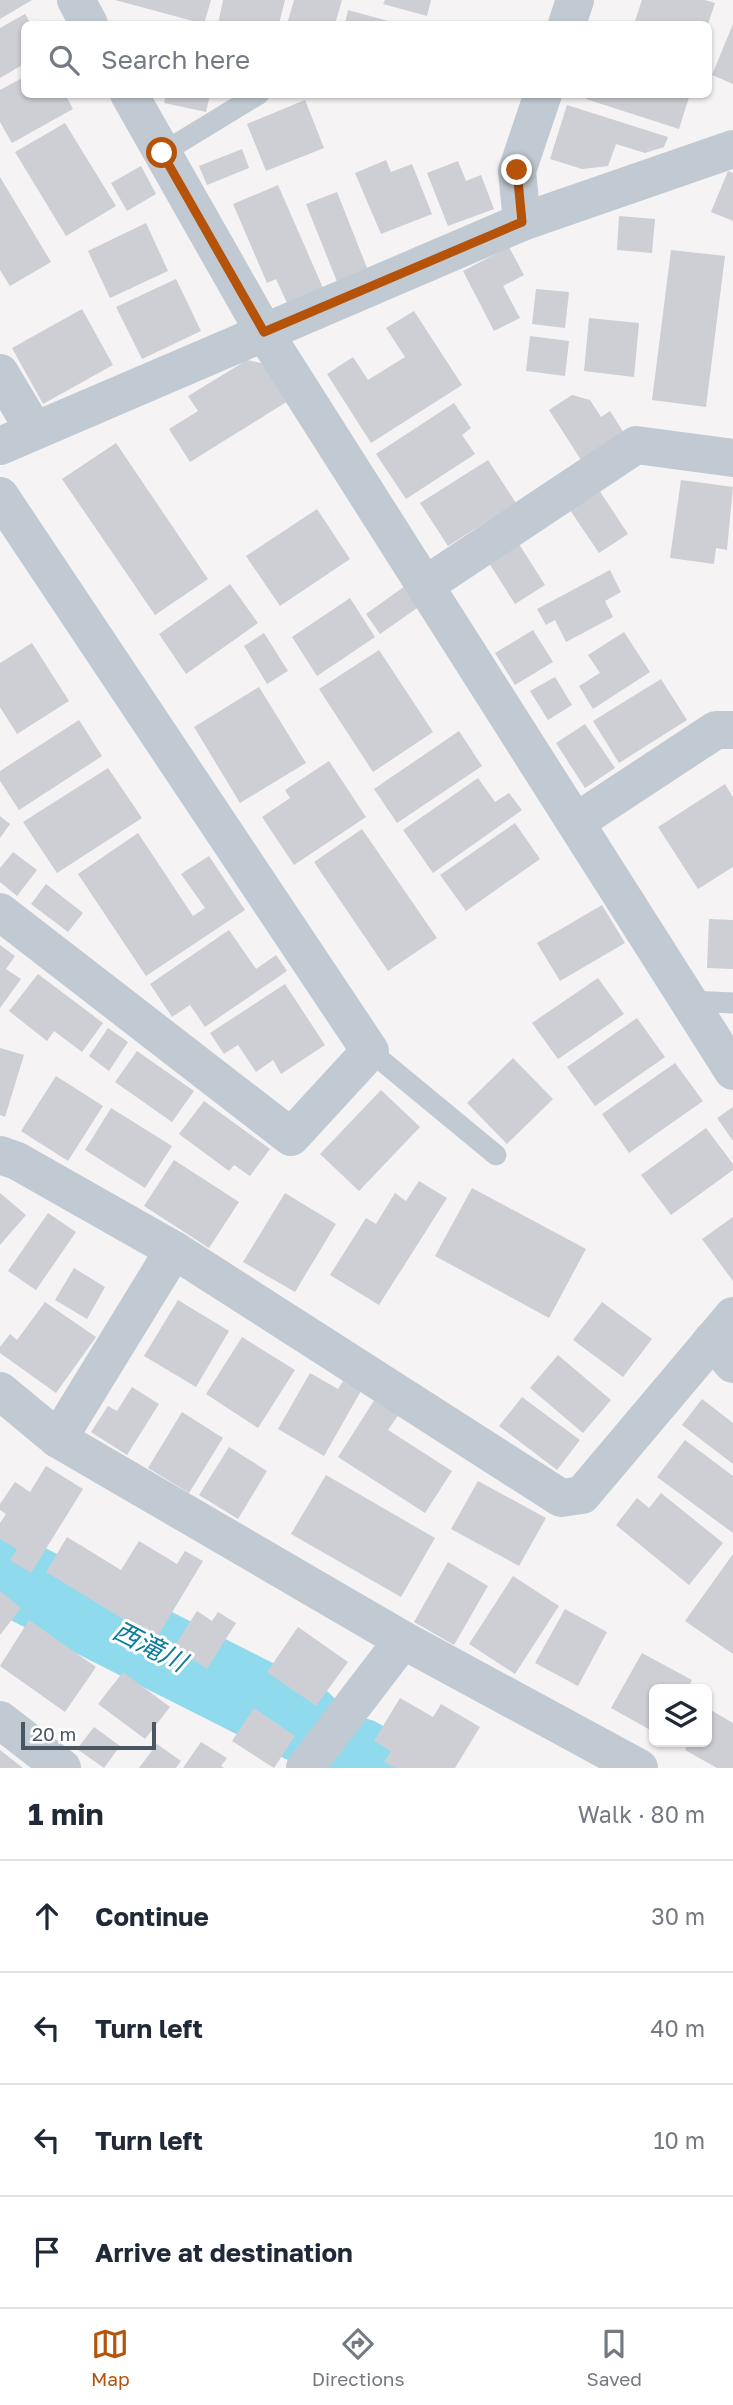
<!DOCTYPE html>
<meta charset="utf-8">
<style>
body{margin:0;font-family:"Golos Text","Noto Sans JP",sans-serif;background:#f2f2f3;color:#1f2937}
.controls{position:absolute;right:21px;bottom:21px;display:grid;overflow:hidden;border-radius:10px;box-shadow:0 2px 5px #0004}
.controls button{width:63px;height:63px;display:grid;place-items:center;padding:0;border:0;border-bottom:2px solid #e0e1e3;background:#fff;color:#1f2937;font:35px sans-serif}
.scale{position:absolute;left:21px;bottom:18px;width:135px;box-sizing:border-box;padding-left:7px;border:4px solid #4a5661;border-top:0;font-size:19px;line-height:24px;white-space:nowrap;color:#4a5661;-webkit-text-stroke:5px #fff;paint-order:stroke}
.stop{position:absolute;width:21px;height:21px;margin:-16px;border:5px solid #b45309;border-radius:50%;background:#fff}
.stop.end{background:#b45309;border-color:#fff;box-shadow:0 2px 7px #0008}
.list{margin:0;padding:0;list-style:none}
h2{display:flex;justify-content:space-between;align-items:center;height:91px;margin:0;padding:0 28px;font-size:30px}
h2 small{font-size:23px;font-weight:400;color:#747a83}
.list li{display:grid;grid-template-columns:46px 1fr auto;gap:21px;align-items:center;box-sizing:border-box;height:112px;padding:0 28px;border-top:2px solid #e0e1e3}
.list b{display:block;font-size:26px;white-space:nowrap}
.list em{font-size:23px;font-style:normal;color:#747a83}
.icon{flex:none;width:38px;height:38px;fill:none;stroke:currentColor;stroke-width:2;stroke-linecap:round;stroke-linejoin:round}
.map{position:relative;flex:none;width:733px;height:1768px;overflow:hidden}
.search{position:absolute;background:#fff;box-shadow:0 2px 5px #0004;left:21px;right:21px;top:21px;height:77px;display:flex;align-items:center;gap:18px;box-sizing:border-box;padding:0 24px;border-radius:10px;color:#747a83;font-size:26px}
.sheet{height:539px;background:#fff}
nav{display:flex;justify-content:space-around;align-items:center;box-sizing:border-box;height:98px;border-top:2px solid #e0e1e3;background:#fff;font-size:19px;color:#747a83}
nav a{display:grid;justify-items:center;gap:4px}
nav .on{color:#b45309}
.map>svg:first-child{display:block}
</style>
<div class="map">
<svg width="733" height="1768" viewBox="0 0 733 1768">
<rect width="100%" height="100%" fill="#f5f3f3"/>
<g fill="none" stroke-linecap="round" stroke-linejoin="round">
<g stroke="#90daee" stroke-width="80">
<path d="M0,1564l10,11 293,148"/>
<path d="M359,1758l15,10"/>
</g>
</g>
<g fill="#cdcfd5">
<path d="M0,0h32l-32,19z"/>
<path d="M115,0h96l-7,24z"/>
<path d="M223,0h62l-6,24h-61z"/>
<path d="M294,0h48l-7,24h-48z"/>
<path d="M385,0h46l-4,16 -44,-12z"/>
<path d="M642,0h63l10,3 -7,21h-74z"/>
<path d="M348,10l51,14h-54z"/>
<path d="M25,14l6,10h-7v40l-24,14v-50z"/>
<path d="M733,24v60l-21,-9z"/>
<path d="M24,77v17h41l8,15 -61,34 -12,-21v-32z"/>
<path d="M166,94h44l-4,18 -42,-9z"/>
<path d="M588,94h102l-11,35 -93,-30z"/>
<path d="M305,100l19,48 -58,23 -19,-47z"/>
<path d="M567,105l101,32 -4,10 -19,6 -29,-9 -8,22 -26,3 -32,-10z"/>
<path d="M65,123l51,83 -50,30 -51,-84z"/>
<path d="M242,149l7,19 -42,17 -8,-19z"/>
<path d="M386,160l5,12 21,-8 20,50 -51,20 -26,-61z"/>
<path d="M458,161l8,20 15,-6 13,34 -46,17 -21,-53z"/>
<path d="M141,166l15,28 -29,17 -16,-28z"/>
<path d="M728,171l5,2v48l-22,-9z"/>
<path d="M0,177l51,85 -41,24 -10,-16z"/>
<path d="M278,185l45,103 -36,15 -11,-24 -9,4 -34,-79z"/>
<path d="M337,192l32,81 -31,11 -32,-80z"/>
<path d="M619,216l36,3 -3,34 -35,-3z"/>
<path d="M146,223l22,48 -58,27 -22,-47z"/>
<path d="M509,247l15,28 -21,11 17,32 -26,13 -31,-60z"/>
<path d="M671,250l54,6 -19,151 -54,-7z"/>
<path d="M176,279l25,52 -59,28 -26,-52z"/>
<path d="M536,289l33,3 -4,36 -33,-4z"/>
<path d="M82,309l31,56 -70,39 -31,-56z"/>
<path d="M414,311l48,74 -91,58 -44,-69 26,-17 15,23 37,-23 -19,-29z"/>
<path d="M589,318l50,5 -5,54 -50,-6z"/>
<path d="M530,336l39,5 -4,35 -39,-5z"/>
<path d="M247,360l18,4 23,37 -98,61 -21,-33 29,-18 -10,-15z"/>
<path d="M572,395l18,5 11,17 9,-6 14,22 -43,27 -32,-50z"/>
<path d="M454,403l17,25 -9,7 13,19 -69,45 -30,-45z"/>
<path d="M116,443l92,136 -53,36 -93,-136z"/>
<path d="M488,460l28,43 -68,43 -28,-43z"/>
<path d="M681,480l52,7 -6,63 -11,-2 -2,16 -44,-6z"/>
<path d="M599,490l29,44 -29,19 -29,-43z"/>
<path d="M317,509l33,50 -70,47 -34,-50z"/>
<path d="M519,544l26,41 -30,19 -26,-41z"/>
<path d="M610,570l11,22 -16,9 8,16 -47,25 -11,-22 -9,5 -9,-16z"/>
<path d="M230,584l28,39 -72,51 -27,-40z"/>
<path d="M405,586l15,20 -40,28 -14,-20z"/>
<path d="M350,598l25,39 -58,39 -25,-39z"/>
<path d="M533,630l20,32 -38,23 -20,-32z"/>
<path d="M624,632l26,40 -57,37 -14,-23 21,-13 -12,-18z"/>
<path d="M264,633l24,38 -21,13 -23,-38z"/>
<path d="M32,643l37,58 -52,33 -17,-27v-44z"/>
<path d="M379,650l54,82 -60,40 -54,-83z"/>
<path d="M555,677l17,28 -24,15 -18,-29z"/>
<path d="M661,679l26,41 -68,43 -26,-42z"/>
<path d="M259,687l47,76 -66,40 -46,-76z"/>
<path d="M79,720l23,36 -83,54 -19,-29v-10z"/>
<path d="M585,724l30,44 -30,20 -29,-45z"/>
<path d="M459,731l23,35 -85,57 -23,-34z"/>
<path d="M329,761l37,56 -72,48 -32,-48 28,-19 -5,-8z"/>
<path d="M108,768l34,50 -85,55 -34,-51z"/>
<path d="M478,778l17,24 14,-9 13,17 -89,63 -30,-43z"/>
<path d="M725,784l8,13v70l-35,22 -40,-62z"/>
<path d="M0,816l10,8 -10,14z"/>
<path d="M515,823l25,36 -74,52 -26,-36z"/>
<path d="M362,829l75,109 -49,33 -74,-109z"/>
<path d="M138,833l55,83 12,-8 -24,-34 28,-18 36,54 -99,66 -68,-102z"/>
<path d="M13,852l24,18 -20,26 -17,-14v-14z"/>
<path d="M46,884l37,29 -15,19 -37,-28z"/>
<path d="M602,905l23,38 -65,38 -23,-38z"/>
<path d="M709,919l24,1v49l-26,-1z"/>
<path d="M229,930l27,39 20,-14 11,16 -82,56 -15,-22 -18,12 -22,-33z"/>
<path d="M0,945l15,11 -9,13 15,10 -21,29z"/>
<path d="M38,974l65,49 -21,29 -28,-21 -7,10 -38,-30z"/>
<path d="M598,978l26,36 -66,45 -26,-36z"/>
<path d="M285,984l40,61 -44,29 -8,-14 -17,12 -18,-27 -14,9 -14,-21z"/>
<path d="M637,1018l28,39 -70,49 -28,-39z"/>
<path d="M108,1028l20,14 -19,29 -20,-15z"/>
<path d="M0,1048l24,7 -19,62 -5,-2z"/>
<path d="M137,1051l57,40 -22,31 -57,-40z"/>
<path d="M513,1058l40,41 -46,45 -40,-41z"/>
<path d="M675,1063l28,38 -74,52 -27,-39z"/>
<path d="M56,1076l47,30 -35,55 -47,-30z"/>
<path d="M381,1090l39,37 -61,64 -39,-37z"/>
<path d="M204,1101l66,48 -20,27 -16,-11 -5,6 -50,-37z"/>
<path d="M733,1107v34l-16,-23z"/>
<path d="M111,1108l61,38 -27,42 -60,-38z"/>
<path d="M706,1128l27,36v6l-62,45 -30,-40z"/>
<path d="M174,1160l65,42 -30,46 -65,-42z"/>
<path d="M419,1181l28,17 -68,107 -49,-30 36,-57 10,6 19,-31 11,8z"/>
<path d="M472,1188l114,61 -37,69 -114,-62z"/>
<path d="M0,1193l26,22 -26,30z"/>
<path d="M285,1193l51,31 -41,68 -52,-30z"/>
<path d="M48,1213l28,19 -40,58 -28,-19z"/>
<path d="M733,1217v64l-31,-42z"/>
<path d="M74,1268l31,19 -18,32 -32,-19z"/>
<path d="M178,1300l51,31 -33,56 -52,-31z"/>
<path d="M45,1302l51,35 -40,56 -56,-40v-6l10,-13 7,6z"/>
<path d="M602,1302l50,37 -29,38 -50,-37z"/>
<path d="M242,1337l53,33 -37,58 -52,-34z"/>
<path d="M558,1355l53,45 -28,33 -53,-45z"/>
<path d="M310,1373l28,16 5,-8 18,10 -37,65 -46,-27z"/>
<path d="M132,1387l27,17 -32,51 -36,-23 17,-26 9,5z"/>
<path d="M522,1397l58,43 -23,30 -58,-44z"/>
<path d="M375,1399l24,15 -11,16 64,41 -27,42 -87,-56z"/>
<path d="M702,1399l31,24v41l-51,-39z"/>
<path d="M182,1412l41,26 -34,55 -41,-25z"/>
<path d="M685,1440l48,36v57l-76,-56z"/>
<path d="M229,1447l38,24 -29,48 -39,-24z"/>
<path d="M46,1466l37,23 -52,84 -21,-13 7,-11 -17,-10v-16l6,-9 -6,-4v-6l15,-22 15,10z"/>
<path d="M326,1475l109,63 -34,59 -110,-63z"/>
<path d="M478,1481l68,37 -27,48 -68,-37z"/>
<path d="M661,1493l62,50 -34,42 -73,-60 21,-27 12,10z"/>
<path d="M67,1537l54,33 18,-29 38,23 8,-13 18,10 -47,78 -110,-67z"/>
<path d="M733,1554v100l-48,-33z"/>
<path d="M448,1562l40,24 -34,59 -40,-23z"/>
<path d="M513,1576l46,30 -44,68 -46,-30z"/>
<path d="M0,1591l21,17 -21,27z"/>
<path d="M565,1609l42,23 -29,54 -43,-23z"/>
<path d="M197,1611l15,10 6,-9 18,11 -29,46 -33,-22z"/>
<path d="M29,1620l67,47 -31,45 -65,-46z"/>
<path d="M298,1627l50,35 -32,44 -49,-34z"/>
<path d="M642,1653l50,27 -5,9h-33v43l-43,-24z"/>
<path d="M123,1672l47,35 -25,32 -47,-35z"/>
<path d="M400,1698l33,19 8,-13 39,23 -25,41h-60l-11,-6 7,-11 -17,-10z"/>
<path d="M254,1708l41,28 -21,32 -42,-27z"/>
<path d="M709,1709l24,14v45h-16l-32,-18 5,-8h17z"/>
<path d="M94,1727l26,19 -16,22 -27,-19z"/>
<path d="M201,1742l26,16 -6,8 3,2h-41z"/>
<path d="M157,1744l24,17 -5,7h-37z"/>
<path d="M0,1750l23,18h-23z"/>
</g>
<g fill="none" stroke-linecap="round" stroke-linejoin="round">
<g stroke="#c1cad2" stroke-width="21">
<path d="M162,153l97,-59"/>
<path d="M690,1001l43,2"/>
<path d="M370,1051l126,104"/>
</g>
<g stroke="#c1cad2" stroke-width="38">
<path d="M76,0l13,24"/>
<path d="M567,24l8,-24"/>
<path d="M129,94l135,238 469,739"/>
<path d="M522,222l-5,-51 26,-77"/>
<path d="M0,373l34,57"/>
<path d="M0,446l522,-224 211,-73"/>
<path d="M0,496l370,555 -79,86 -291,-225"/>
<path d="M427,584l209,-139 97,13"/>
<path d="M576,822l140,-92h17"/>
<path d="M0,1155l17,6 157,89 387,248 21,-3 151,-179"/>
<path d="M712,1340l21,24"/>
<path d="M0,1391l58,48 345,201 236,128"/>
<path d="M58,1439l116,-189"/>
<path d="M0,1720l62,48"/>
<path d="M305,1768l98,-128"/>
</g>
</g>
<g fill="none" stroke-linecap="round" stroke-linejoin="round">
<path stroke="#b45309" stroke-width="9" d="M162,153l102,179 258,-110 -5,-52"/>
</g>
<g text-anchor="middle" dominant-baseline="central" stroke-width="6" stroke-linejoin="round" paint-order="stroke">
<g font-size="26" font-style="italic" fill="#0c7c9b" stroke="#fff">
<text transform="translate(150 1646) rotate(27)">西滝川</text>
</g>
</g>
</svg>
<div class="controls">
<button><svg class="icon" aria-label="layers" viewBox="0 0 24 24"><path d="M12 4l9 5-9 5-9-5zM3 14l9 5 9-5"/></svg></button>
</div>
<div class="scale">20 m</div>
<div class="stop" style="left:162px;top:153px"></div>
<div class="stop end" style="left:517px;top:170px"></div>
<div class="search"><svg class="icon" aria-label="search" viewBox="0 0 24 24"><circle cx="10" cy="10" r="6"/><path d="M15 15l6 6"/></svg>Search here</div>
</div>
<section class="sheet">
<h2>1 min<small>Walk · 80 m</small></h2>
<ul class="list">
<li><svg class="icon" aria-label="ahead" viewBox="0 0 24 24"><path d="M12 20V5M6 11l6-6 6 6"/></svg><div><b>Continue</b></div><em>30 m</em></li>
<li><svg class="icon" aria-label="left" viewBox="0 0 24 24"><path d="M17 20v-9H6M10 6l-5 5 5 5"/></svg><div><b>Turn left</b></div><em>40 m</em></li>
<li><svg class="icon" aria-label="left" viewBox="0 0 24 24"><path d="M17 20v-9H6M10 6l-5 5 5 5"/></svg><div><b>Turn left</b></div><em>10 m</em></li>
<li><svg class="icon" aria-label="arrive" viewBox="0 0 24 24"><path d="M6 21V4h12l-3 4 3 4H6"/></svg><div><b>Arrive at destination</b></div></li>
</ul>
</section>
<nav>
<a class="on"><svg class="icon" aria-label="map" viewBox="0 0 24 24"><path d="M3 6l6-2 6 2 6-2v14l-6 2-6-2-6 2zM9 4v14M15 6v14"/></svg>Map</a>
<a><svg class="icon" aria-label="directions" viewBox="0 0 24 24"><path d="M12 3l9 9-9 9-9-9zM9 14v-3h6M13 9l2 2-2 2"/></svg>Directions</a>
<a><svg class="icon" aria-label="saved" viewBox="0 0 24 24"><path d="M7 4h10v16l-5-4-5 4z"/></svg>Saved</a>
</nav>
